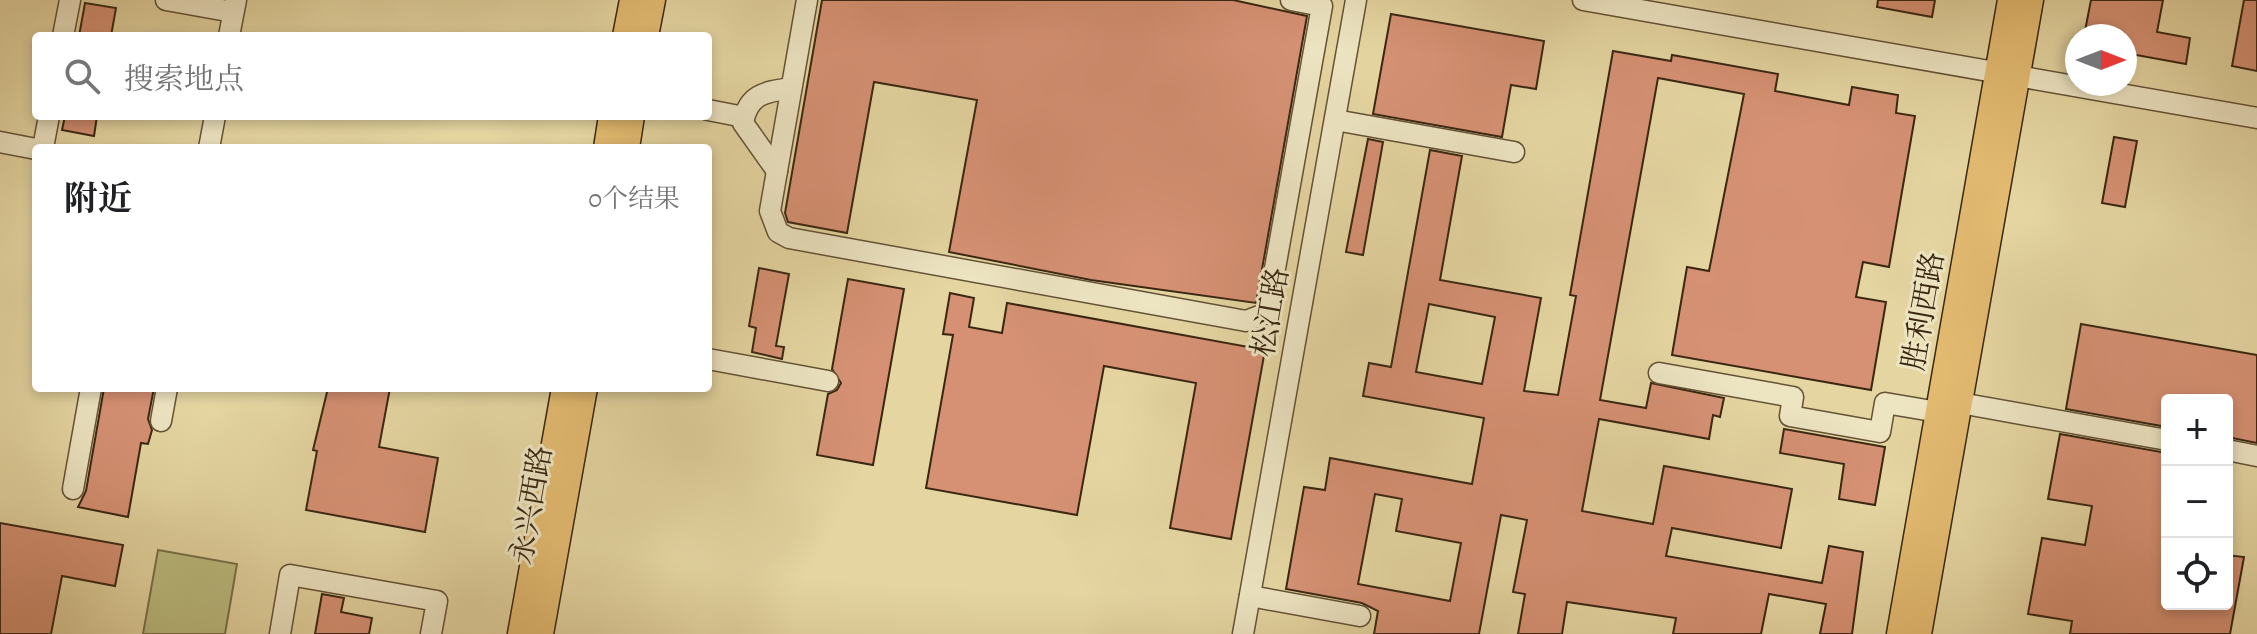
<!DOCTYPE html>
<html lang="zh">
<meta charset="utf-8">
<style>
body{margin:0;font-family:Alegreya,"Noto Serif SC",serif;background:#f6f6f6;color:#202124}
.controls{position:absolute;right:24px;bottom:24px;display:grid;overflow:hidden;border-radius:8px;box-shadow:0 4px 12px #0003}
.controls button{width:72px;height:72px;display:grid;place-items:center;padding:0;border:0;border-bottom:2px solid #e0e0e0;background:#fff;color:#202124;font:40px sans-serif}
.compass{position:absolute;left:2065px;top:24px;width:72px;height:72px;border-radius:50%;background:#fff;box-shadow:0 4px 12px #0003;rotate:90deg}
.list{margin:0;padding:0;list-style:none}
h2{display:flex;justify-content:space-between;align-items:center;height:104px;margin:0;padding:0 32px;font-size:34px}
h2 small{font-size:26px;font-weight:400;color:#757577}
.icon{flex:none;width:44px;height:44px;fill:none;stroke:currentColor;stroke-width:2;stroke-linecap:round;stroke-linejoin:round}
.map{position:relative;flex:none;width:2257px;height:634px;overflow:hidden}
.search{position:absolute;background:#fff;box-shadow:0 4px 12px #0003;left:32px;top:32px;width:680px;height:88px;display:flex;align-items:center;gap:20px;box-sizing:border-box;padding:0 28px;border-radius:8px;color:#757577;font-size:30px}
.panel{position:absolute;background:#fff;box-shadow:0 4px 12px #0003;left:32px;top:144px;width:680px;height:248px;border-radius:8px}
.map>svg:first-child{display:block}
</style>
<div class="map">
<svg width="2257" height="634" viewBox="0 0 2257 634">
<rect width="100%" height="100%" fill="#e4d5a1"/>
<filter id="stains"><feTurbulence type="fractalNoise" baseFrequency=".0025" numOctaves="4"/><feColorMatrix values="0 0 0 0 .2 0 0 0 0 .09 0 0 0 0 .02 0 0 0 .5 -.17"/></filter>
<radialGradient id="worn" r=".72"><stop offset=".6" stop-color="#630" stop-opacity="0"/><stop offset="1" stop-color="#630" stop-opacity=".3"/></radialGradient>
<path fill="#bbbb7f" stroke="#7a7148" stroke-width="2" d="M158,550l79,14 -12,70h-82z"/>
<g fill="#d69174" stroke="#3a2712" stroke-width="2" fill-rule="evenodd">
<path d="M822,0h411l74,16 -51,287 -165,-23 -142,-28 28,-152 -103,-18 -27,151 -59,-11 -3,-9z"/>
<path d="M1878,0h57l-3,17 -55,-10z"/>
<path d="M2091,0h72l-6,32 33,6 -4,26 -61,-11v-17h-41z"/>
<path d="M2244,0h13v71l-25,-5z"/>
<path d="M85,3l31,5 -5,28h-32z"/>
<path d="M1391,14l153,27 -8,48 -25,-4 -9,52 -129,-23z"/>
<path d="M1613,51l58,10 1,-6 106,19 -3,17 74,14 3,-18 46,8 -2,18 19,3 -26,151 -26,-5 -7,35 30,5 -15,88 -199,-35 15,-88 22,4 35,-177 -86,-16 -58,322 46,8 5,-25 73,15 -4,19 -7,-2 -4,24 -110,-20 -17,92 71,13 11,-58 128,23 -11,59 -109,-20 -6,28 156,27 7,-37 34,6 -11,82h-32l6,-30 -57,-10 -8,40h-88l3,-16 -109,-16 -5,32h-44l7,-40 -12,-2 14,-72 -26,-5 -22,119h-105l4,-23 -16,-8 -76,-14 18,-102 21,3 5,-32 142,26 12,-66 -121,-22 6,-33 22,4 39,-217 32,6 -22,124 101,18 -17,93 34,4 18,-99 -6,-1zM1429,304l66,13 -13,67 -66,-12zM1375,494l27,5 -6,32 65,12 -11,58 -92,-17z"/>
<path d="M65,116h32l-3,20 -32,-6z"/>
<path d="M2114,137l23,4 -12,66 -23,-4z"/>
<path d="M1368,139l15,3 -20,113 -17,-3z"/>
<path d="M759,268l30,6 -13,72 8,1 -2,12 -30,-7 4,-24 -7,-2z"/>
<path d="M848,279l56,10 -31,176 -56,-10 11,-61 9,-4 4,-7 -9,-14z"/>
<path d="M950,293l24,5 -5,29 33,6 5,-30 258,47 -34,189 -61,-11 26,-145 -92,-17 -27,149 -151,-27 27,-153 -10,-1z"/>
<path d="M2081,324l176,31v88l-30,-6v-37h-60v27l-101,-18z"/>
<path d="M104,388h50l-6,31 4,11 -4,14 -7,-1 -13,74 -50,-10 8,-16z"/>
<path d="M328,388h62l-11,59 59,11 -13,74 -119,-22 11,-59 -4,-1z"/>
<path d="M1784,429l101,18 -10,58 -36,-6 5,-35 -64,-11z"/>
<path d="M2060,434l107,19v151h60v-49l17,2 -14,77h-160l2,-13 -44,-7 14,-76 43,7 7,-39 -44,-7z"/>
<path d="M0,523l123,22 -8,41 -53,-10 -11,58h-51z"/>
<path d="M322,594l22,4 -3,14 31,6 -3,16h-54z"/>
</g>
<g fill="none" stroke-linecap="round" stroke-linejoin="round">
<g stroke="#645236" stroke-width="23">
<g id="minor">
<path d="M166,0l67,12"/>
<path d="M807,0l-37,211 8,21 11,6 457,83 21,-8 55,-307 -31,-6"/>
<path d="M1583,0l674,118"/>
<path d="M63,36l7,-36"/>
<path d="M229,36l7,-36"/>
<path d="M708,110l36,7"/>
<path d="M1335,120l179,32"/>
<path d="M0,142l36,7"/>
<path d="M43,148l6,-32"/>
<path d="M209,148l6,-32"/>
<path d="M777,171l-34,-48c5,-29 22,-31 48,-35"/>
<path d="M708,359l120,22"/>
<path d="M1659,373l134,24 -3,19 90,16 5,-29 53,9"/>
<path d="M1960,403l207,37"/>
<path d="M161,421l6,-33"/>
<path d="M2227,450l30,6"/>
<path d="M73,489l18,-101"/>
<path d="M1250,596l110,20"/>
<path d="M280,634l10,-59 147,26 -6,33"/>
<path d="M1243,634l113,-634"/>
</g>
</g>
<g stroke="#3a2712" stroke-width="27">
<g id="major">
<path d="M625,36l7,-36"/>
<path d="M646,36l7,-36"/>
<path d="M606,148l5,-32"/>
<path d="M627,148l5,-32"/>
<path d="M520,634l44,-246"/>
<path d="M541,634l44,-246"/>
<path d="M1899,634l111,-634"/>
<path d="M1919,634l112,-634"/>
</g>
</g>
<use href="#minor" stroke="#ede4c2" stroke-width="20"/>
<use href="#major" stroke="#e2ba70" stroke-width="24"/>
</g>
<g text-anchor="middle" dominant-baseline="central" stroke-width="6" stroke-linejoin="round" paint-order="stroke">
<g font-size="30" fill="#3a2712" stroke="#ede4c2">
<text transform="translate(1923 311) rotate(-80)">胜利西路</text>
<text transform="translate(1270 312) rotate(-80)">松江路</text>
<text transform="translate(531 505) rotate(-80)">永兴西路</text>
</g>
</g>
<rect width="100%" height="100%" filter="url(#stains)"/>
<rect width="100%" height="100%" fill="url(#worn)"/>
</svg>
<div class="controls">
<button>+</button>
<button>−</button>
<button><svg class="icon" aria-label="locate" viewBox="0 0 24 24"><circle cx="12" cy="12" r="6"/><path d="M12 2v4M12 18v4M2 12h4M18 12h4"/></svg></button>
</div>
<svg class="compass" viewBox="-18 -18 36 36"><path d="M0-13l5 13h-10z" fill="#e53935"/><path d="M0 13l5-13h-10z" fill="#757577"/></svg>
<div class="search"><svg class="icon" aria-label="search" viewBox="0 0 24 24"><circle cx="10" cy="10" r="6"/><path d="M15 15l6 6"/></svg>搜索地点</div>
<section class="panel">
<h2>附近<small>0个结果</small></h2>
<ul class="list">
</ul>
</section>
</div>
